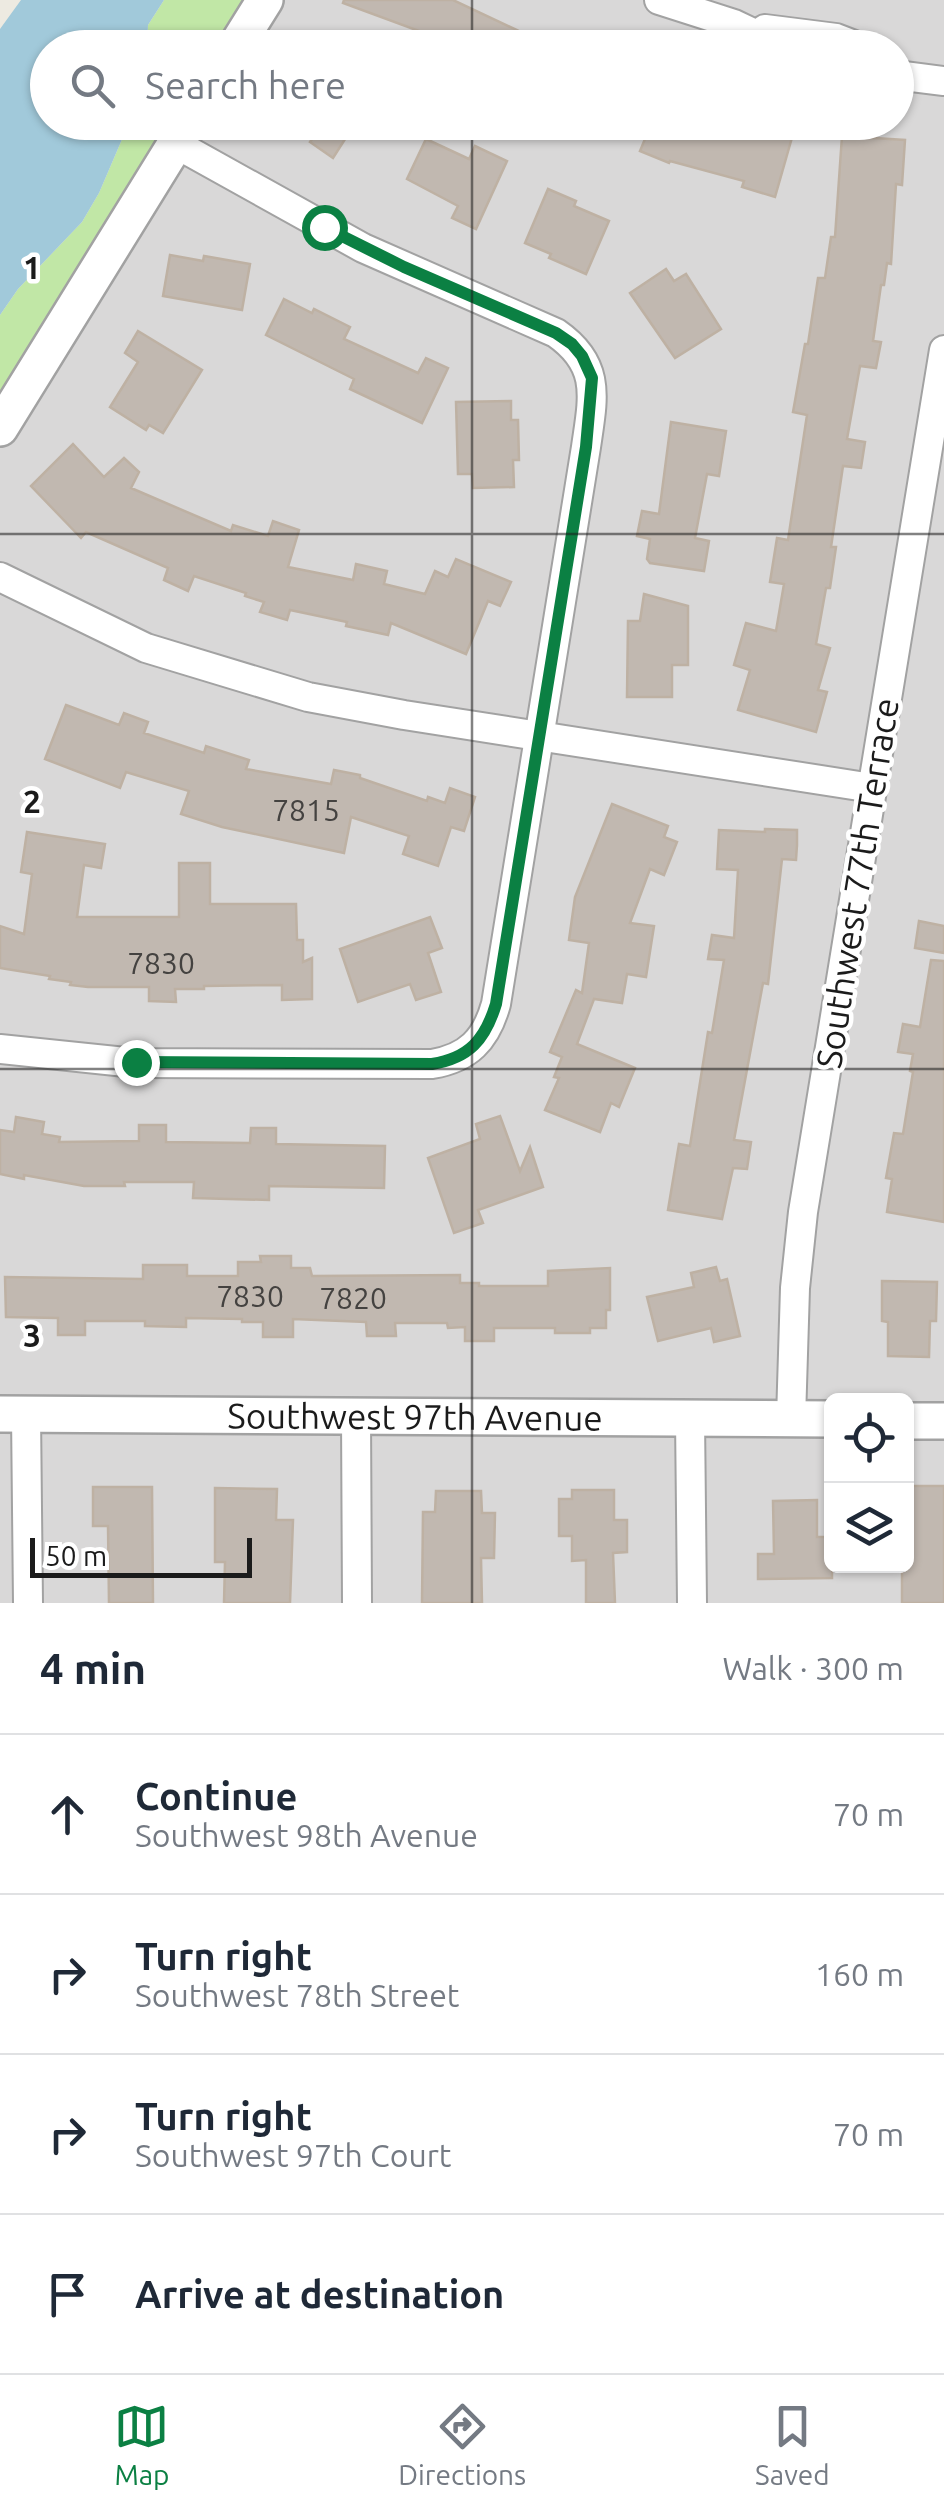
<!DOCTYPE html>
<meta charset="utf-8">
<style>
body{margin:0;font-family:Ubuntu,sans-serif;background:#f6f6f7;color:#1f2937}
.controls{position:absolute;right:30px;bottom:30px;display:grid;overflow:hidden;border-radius:15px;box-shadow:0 2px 8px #0004}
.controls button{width:90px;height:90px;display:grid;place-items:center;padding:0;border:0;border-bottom:2px solid #e0e1e3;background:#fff;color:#1f2937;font:50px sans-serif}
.scale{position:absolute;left:30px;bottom:25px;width:222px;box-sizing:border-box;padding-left:10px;border:5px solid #1b1b1b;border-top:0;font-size:28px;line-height:35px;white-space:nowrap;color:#1b1b1b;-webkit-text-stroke:8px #fff;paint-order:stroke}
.stop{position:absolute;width:30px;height:30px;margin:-22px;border:8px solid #0b8043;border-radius:50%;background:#fff}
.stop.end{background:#0b8043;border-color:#fff;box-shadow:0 2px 10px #0008}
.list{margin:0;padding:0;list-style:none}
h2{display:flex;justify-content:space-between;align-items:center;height:130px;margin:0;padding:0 40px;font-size:42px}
h2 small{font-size:32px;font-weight:400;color:#747a83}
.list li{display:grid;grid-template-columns:65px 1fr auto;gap:30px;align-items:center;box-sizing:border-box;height:160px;padding:0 40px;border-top:2px solid #e0e1e3}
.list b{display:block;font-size:38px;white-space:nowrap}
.list p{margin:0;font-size:32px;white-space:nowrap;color:#747a83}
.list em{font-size:32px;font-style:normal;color:#747a83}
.icon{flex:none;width:55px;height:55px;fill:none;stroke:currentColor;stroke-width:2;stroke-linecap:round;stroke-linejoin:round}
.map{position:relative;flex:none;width:944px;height:1603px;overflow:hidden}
.search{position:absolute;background:#fff;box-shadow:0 2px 8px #0004;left:30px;right:30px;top:30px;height:110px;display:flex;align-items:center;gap:25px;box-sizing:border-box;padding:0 35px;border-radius:55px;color:#747a83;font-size:38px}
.sheet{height:770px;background:#fff}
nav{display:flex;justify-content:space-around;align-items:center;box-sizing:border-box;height:140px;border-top:2px solid #e0e1e3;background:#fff;font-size:28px;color:#747a83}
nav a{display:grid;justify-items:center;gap:5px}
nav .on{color:#0b8043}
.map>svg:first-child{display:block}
</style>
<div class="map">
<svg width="944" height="1603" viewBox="0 0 944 1603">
<rect width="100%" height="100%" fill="#edeae1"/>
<path fill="#d9d8d8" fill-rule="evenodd" d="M245,0h699v1603h-944v-1204l170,-276 726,-1v-74l-680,-1zM832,1400h74v166h-74z"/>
<g fill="#c1e7a6">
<path d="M164,0h81l-29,47 -69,1 1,-23z"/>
<path d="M129,123h41l-170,276v-84l18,-26 64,-67 17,-29z"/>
</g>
<path fill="#a1c9da" d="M21,0h143l-16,25 -1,22 -99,1v74l81,1 -30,70 -17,29 -64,67 -18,26v-286z"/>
<g fill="#c1b8b0" stroke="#beb1a3" stroke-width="2.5">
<path d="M344,0h109l102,48h-90l-122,-45z"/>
<path d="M324,122h32l-23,36 -23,-16z"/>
<path d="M652,122h68l45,10 3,-10 27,5 -20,70 -33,-10 2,-6 -74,-20 -1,2 -29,-12z"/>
<path d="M842,136l63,4 -3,45 -6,-1 -5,80 -4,-1 -3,22h-3l-8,56 8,1 -5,26 -16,-2 -13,73 18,3 -4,26 -18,-2 -12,81h5l-6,41h-4l-10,56 14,4 -12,42 9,2 -11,40 -78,-22 12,-40 -16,-5 12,-42 30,8 8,-47 -14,-2 7,-44 11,2 19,-125 -14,-3 12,-68h3l10,-66h7l6,-41h4z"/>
<path d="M426,139l43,20 6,-13 32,15 -31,68 -24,-11 6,-12 -51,-27z"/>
<path d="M548,189l28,12 -2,5 35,15 -23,53 -37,-16 2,-4 -26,-11z"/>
<path d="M170,255l33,6 1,-5 46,8 -8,46 -79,-14z"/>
<path d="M666,269l8,12 12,-7 35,55 -46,29 -45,-65z"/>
<path d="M284,299l28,14 2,-4 36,18 -6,12 74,34 8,-15 22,10 -26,55 -72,-34 4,-10 -88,-44z"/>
<path d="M138,331l64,39 -39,63 -14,-8 -3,5 -36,-23 28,-45 -13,-9z"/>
<path d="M511,401v19h7l1,40h-6l1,27 -41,1 -1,-14h-14l-2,-72z"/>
<path d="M671,422l55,9 -7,45 -12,-2 -12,64 14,3 -5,30 -54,-8 -3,-4 3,-20 -13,-3 5,-25 17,3z"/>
<path d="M73,444l31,33 20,-19 15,14 -8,16 100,43 2,-6 35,11 5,-15 26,9 -11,37 65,13 3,-16 31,7 -3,13 41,10 10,-23 13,6 8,-18 55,23 -11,24 -12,-5 -22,53 -75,-31 -3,12 -42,-9 1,-4 -57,-12 -3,10 -27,-8 4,-10 -19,-6 1,-3 -52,-17 -6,15 -24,-11 4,-12 -82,-36 -5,6 -50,-52z"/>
<path d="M644,594l44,12v59h-16v32h-45l1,-76h12z"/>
<path d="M66,705l53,20 5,-12 24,9 -4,11 60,20 2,-7 43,14 -3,9 85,15 3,-14 26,5v3l67,23 1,-4 17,6 5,-15 25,9 -11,34 -13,-4 -13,39 -35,-12 6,-18 -58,-19 -7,36 -122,-26 -41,-13 8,-23 -63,-19 -6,16 -75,-29z"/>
<path d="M612,804l56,22 -4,11 13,5 -13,33 -14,-6 -20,54 24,3 -8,51 -19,-3 -5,29 -28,-4 -17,45 58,24 -16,39 -8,-4 -11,29 -55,-22 14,-32 -5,-1 8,-20 -12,-5 26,-62 6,3 7,-50 -20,-3 6,-43z"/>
<path d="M765,829l32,1v15l-1,15 -14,-1 -14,125 -5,-1 -29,157 17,2 -4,27 -14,-1 -11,51 -54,-9 11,-66 11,2 18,-114 4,1 12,-73 -16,-1 4,-24 22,3 4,-68 -21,-1 2,-39 46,2z"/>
<path d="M27,832l78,12 -4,24 -17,-3 -7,52h102v-54h31v41h86l1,36h6v22l9,-4v41l-30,1v-15l-78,1v3h-29l1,13 -27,-1v-14h-61l-18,-2 1,-3 -22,-3 1,-3 -50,-8v-42l24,8 8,-60 -11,-2z"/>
<path d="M430,917l12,31 -14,5 13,39 -25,8 -6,-16 -52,18 -18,-53z"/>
<path d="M919,921l25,5v27l-29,-5z"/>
<path d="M931,960l13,1v261l-57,-10 5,-33 -6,-1 8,-45 9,1 10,-62 -3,-1 3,-17 -15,-2 5,-28 17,3z"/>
<path d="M500,1116l20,55 10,-24 13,40 -65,23 5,13 -29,10 -26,-75 52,-19 -4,-15z"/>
<path d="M16,1117l28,5 -2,12 18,3 -1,5 80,-1v-16h27v17l84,1 1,-15h25v16l109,2 -1,42 -115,-2v14l-76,-2 1,-16h-70l1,4h-41l-60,-11v4l-24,-5v-44l14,2z"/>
<path d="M260,1256h31v12h19l2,8 148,-1v8h19v3h69v-15l62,-3v42h-4v18h-16v5h-35v-5h-61v13h-29v-14l-17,1 -1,-5h-52l1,13h-29l-1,-14 -73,-3v18h-30v-15h-21v-3l-56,-1v9l-41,-1v-5h-60v14h-27v-17l-52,-1 -1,-40 138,2v-14h44v11h51v-14h23z"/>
<path d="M716,1267l4,14 7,-2 13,57 -26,6 -3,-14 -53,13 -11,-44 47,-10 -3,-14z"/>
<path d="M882,1281l55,1 -1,39h-6l-1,36 -41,-1v-34l-6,-1z"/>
<path d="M906,1486h38v117h-42v-37h4z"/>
<path d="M93,1487h59l1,116h-44l-1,-77h-15z"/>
<path d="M215,1488l62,1 -1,31h17l-3,83h-66l1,-41h-10z"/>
<path d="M572,1490h42v30h13v32l-14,1 2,50h-29v-43l-14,1v-25h-13v-37h13z"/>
<path d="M436,1491h45l1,22h13l-1,45h-13l1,45h-60l1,-91h12z"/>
<path d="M817,1500v37h15v41l-74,1v-25h16l-1,-53z"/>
</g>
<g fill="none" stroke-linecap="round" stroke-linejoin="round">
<g stroke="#a2a2a2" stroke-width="32">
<g id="minor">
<path d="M659,0l75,24 50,24"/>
<path d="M765,29l71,9 26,10"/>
<path d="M896,75l48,6"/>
<path d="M0,577l146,71 162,49 96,18 468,73"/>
<path d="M0,1049l135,14 297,1c36,-6 54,-24 64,-60l90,-557c7,-49 16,-82 -30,-114l-193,-85 -187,-104"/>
<path d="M26,1414l2,189"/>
<path d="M356,1416l1,187"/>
<path d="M690,1418l2,185"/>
<path d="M791,1419l4,-131 8,-76 141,-862"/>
</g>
</g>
<g stroke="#a2a2a2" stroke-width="40">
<g id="tertiary">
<path d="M235,48l30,-48"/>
<path d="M0,428l189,-306"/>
<path id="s1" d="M0,1414l832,5"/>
<path d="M906,1421h38"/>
</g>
</g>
<use href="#minor" stroke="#fff" stroke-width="28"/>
<use href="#tertiary" stroke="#fff" stroke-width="35"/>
</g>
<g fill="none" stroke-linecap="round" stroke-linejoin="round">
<path stroke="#0b8043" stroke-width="12" d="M136,1062l296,2c37,-6 53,-24 64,-60l90,-557 6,-69 -10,-22 -10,-12 -16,-11 -152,-66 -80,-40"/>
</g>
<path fill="none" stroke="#1b1b1b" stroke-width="2.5" stroke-opacity="0.55" d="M472,0v48M472,122v1481M0,534h944M0,1069h944"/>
<g text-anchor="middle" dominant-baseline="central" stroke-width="9" stroke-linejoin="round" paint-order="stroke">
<g font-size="30" fill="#444240">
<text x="306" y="810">7815</text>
<text x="161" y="963">7830</text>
<text x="250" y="1296">7830</text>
<text x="353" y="1298">7820</text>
</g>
<g font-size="35" fill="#1b1b1b" stroke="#fff">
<text transform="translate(857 883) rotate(-81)">Southwest 77th Terrace</text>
<text stroke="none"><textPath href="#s1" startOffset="415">Southwest 97th Avenue</textPath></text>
</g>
</g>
<g font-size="32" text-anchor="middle" font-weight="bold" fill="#1b1b1b" stroke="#fff" stroke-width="9" stroke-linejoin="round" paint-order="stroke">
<text x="32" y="279">1</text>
<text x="32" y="813">2</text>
<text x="32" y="1347">3</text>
</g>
</svg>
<div class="controls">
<button><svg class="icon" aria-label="locate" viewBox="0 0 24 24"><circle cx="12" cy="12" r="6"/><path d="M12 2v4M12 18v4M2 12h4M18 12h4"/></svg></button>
<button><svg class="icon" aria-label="layers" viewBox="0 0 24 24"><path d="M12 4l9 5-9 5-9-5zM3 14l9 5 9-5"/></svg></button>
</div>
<div class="scale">50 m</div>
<div class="stop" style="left:324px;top:227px"></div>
<div class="stop end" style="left:136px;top:1062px"></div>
<div class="search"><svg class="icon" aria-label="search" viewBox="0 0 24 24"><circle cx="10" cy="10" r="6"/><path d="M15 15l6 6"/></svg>Search here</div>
</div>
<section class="sheet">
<h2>4 min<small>Walk · 300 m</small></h2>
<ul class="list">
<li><svg class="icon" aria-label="ahead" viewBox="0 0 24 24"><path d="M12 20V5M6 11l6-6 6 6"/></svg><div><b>Continue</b><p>Southwest 98th Avenue</p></div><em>70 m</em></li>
<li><svg class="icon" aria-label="right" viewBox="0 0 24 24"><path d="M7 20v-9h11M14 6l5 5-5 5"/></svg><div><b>Turn right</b><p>Southwest 78th Street</p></div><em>160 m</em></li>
<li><svg class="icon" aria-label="right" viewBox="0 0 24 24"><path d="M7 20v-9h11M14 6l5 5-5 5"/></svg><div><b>Turn right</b><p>Southwest 97th Court</p></div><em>70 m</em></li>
<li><svg class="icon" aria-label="arrive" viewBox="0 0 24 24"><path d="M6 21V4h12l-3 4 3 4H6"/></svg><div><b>Arrive at destination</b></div></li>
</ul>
</section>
<nav>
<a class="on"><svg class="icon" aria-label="map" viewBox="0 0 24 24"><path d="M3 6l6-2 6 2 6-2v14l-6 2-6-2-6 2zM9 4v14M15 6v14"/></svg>Map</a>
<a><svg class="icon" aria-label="directions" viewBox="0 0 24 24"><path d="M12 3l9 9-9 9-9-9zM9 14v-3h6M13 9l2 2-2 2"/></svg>Directions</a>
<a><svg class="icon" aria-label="saved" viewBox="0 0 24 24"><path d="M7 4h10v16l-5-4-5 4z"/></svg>Saved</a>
</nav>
